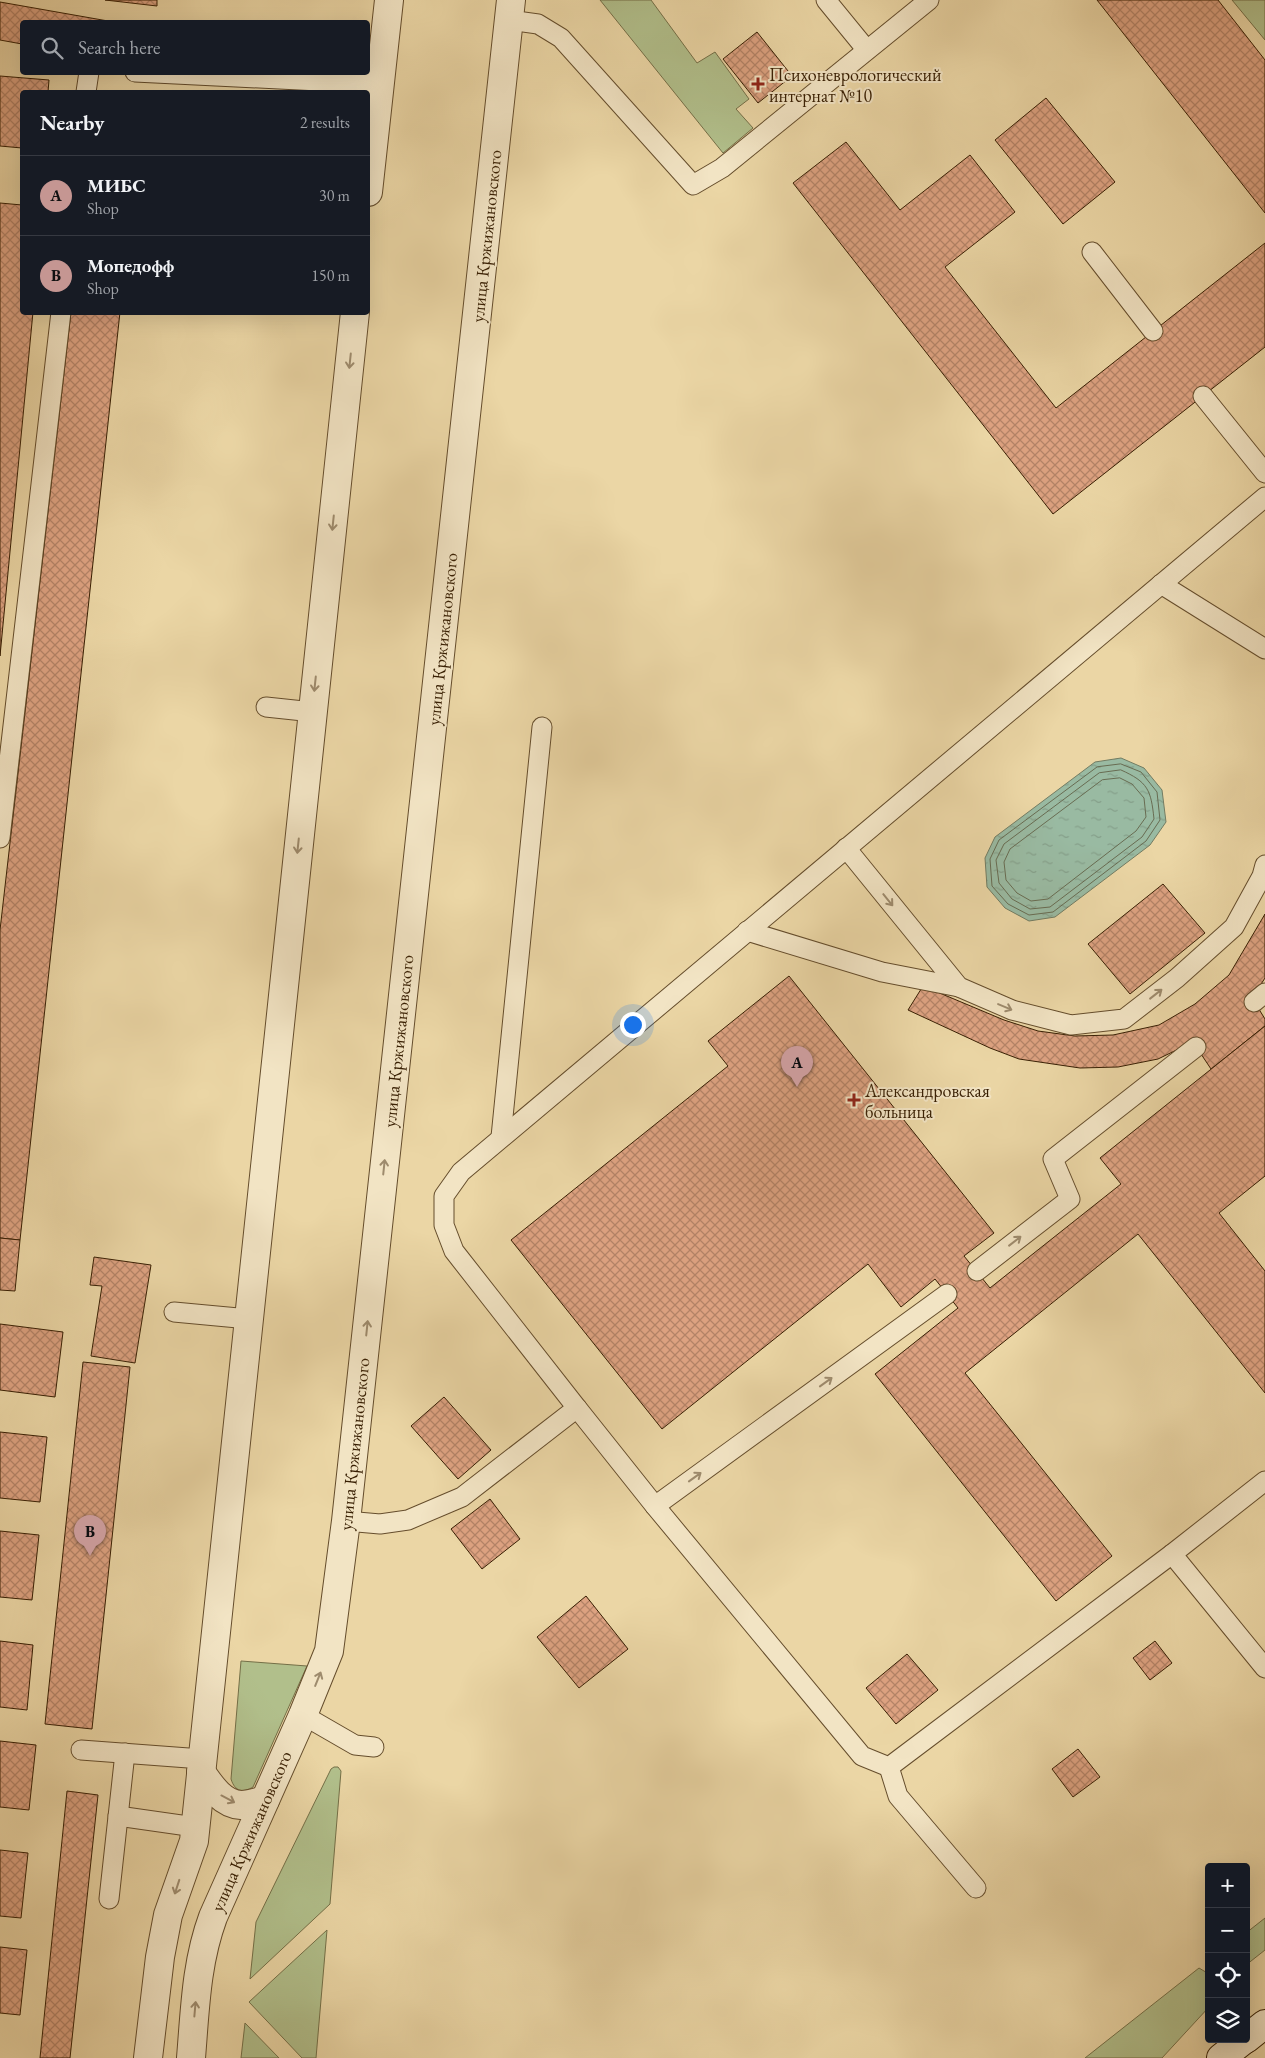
<!DOCTYPE html>
<meta charset="utf-8">
<style>
body{margin:0;font-family:"EB Garamond",serif;background:#242831;color:#f1f3f6}
.controls{position:absolute;right:15px;bottom:15px;display:grid;overflow:hidden;border-radius:5px;box-shadow:0 5px 20px #0002}
.controls button{width:45px;height:45px;display:grid;place-items:center;padding:0;border:0;border-bottom:1px solid #363941;background:#171b24;color:#f1f3f6;font:25px sans-serif}
.you{position:absolute;left:632px;top:1024px;width:18px;height:18px;margin:-12px;border:4px solid #fff;border-radius:50%;background:#1a73e8;box-shadow:0 0 0 8px #1a73e833}
.badge{display:grid;place-items:center;width:32px;height:32px;border-radius:50%;background:#c59692;color:#111;font-size:16px;font-weight:700}
.pin{position:absolute;translate:-50% -41px;filter:drop-shadow(0 1px 2px #0008)}
.pin::after{content:'';position:absolute;top:26px;width:18px;height:15px;background:inherit;clip-path:polygon(0 0,100% 0,50% 100%)}
.list{margin:0;padding:0;list-style:none}
h2{display:flex;justify-content:space-between;align-items:center;height:65px;margin:0;padding:0 20px;font-size:21px}
h2 small{font-size:16px;font-weight:400;color:#9ea1a6}
.list li{display:grid;grid-template-columns:32px 1fr auto;gap:15px;align-items:center;box-sizing:border-box;height:80px;padding:0 20px;border-top:1px solid #363941}
.list b{display:block;font-size:19px;white-space:nowrap}
.list p{margin:0;font-size:16px;white-space:nowrap;color:#9ea1a6}
.list em{font-size:16px;font-style:normal;color:#9ea1a6}
.icon{flex:none;width:28px;height:28px;fill:none;stroke:currentColor;stroke-width:2;stroke-linecap:round;stroke-linejoin:round}
.map{position:relative;flex:none;width:1265px;height:2058px;overflow:hidden}
.search{position:absolute;background:#171b24;box-shadow:0 5px 20px #0002;left:20px;top:20px;width:350px;height:55px;display:flex;align-items:center;gap:12px;box-sizing:border-box;padding:0 18px;border-radius:5px;color:#9ea1a6;font-size:19px}
.panel{position:absolute;background:#171b24;box-shadow:0 5px 20px #0002;left:20px;top:90px;width:350px;height:225px;border-radius:5px}
.map>svg:first-child{display:block}
</style>
<div class="map">
<svg width="1265" height="2058" viewBox="0 0 1265 2058">
<defs>
<pattern id="water-ripples" width="26" height="14" patternUnits="userSpaceOnUse" patternTransform="scale(1.25)"><rect width="26" height="14" fill="#99baa2"/><path d="M2 4q2-2 4 0t4 0M15 11q2-2 4 0t4 0" fill="none" stroke="#859f8a"/></pattern>
<pattern id="building-cross-hatch" width="8" height="8" patternUnits="userSpaceOnUse" patternTransform="scale(1.25)"><rect width="8" height="8" fill="#dda281"/><path d="M0 0l8 8M0 8l8-8" fill="none" stroke="#b48367"/></pattern>
</defs>
<rect width="100%" height="100%" fill="#ebd6a5"/>
<filter id="stains"><feTurbulence type="fractalNoise" baseFrequency=".004" numOctaves="4"/><feColorMatrix values="0 0 0 0 .2 0 0 0 0 .09 0 0 0 0 .02 0 0 0 .5 -.17"/></filter>
<radialGradient id="worn" r=".72"><stop offset=".6" stop-color="#630" stop-opacity="0"/><stop offset="1" stop-color="#630" stop-opacity=".3"/></radialGradient>
<g fill="#b1bf8b" stroke="#746f47">
<path d="M600,0h51l46,63 18,-11 34,47 -13,10 17,19 -30,25z"/>
<path d="M1232,0h33v40z"/>
<path d="M241,1661l66,5 -54,121c-10,6 -18,5 -22,-8z"/>
<path d="M334,1767h4l3,4 -11,133 -80,75 6,-57 75,-153z"/>
<path d="M1265,1918v32l-19,15v-32z"/>
<path d="M327,1930l-11,128h-14l-53,-56z"/>
<path d="M1199,1968l10,6v33l-47,51h-77z"/>
<path d="M245,2023l34,35h-38z"/>
</g>
<path fill="url(#water-ripples)" stroke="#727c62" d="M1121,758l23,10 18,22 4,32 -16,23 -95,72 -26,4 -24,-13 -18,-21 -2,-29 10,-21 100,-75z"/>
<g fill="none" stroke-linecap="round" stroke-linejoin="round">
<g stroke="#686c52" stroke-width="1">
<path d="M1121,764l20,8 16,20 3,28 -14,21 -93,71 -24,3 -21,-11 -16,-18 -2,-27 9,-19 98,-73z"/>
<path d="M1121,770c27,12 30,20 33,49l-12,18 -92,70 -20,2 -18,-10 -13,-16 -3,-23 8,-16 95,-71z"/>
<path d="M1120,778l12,6 12,14 2,19 -10,14 -88,68 -17,2 -14,-8 -11,-13 -2,-18 6,-13 92,-69z"/>
</g>
</g>
<g fill="url(#building-cross-hatch)" stroke="#381f03">
<path d="M105,0h52v6z"/>
<path d="M1097,0h121l47,60v153z"/>
<path d="M0,2l108,19v1h-86v22l-22,-4z"/>
<path d="M757,32l35,44 -34,27 -35,-44z"/>
<path d="M0,76l49,4 -1,12h-26v56l-22,-2z"/>
<path d="M1046,98l69,84 -52,42 -68,-84z"/>
<path d="M846,142l54,68 70,-55 45,57 -70,55 111,141 209,-165v104l-212,167 -260,-331z"/>
<path d="M0,203l22,2v107h11l-33,344z"/>
<path d="M71,312h49l-100,928 -20,-2v-308z"/>
<path d="M1163,884l42,49 -75,61 -42,-50z"/>
<path d="M1265,914v64l-13,20 13,21v7l-54,43 -18,-27 -35,17 -40,8 -38,1 -61,-9 -29,-11 -82,-38 15,-24 81,34 34,11 37,5 38,-1 46,-10 36,-21 34,-29z"/>
<path d="M789,976l205,257 -30,23 26,32 131,-104 -21,-26 165,-132v150l-46,37 46,58v122l-127,-159 -173,139 147,183 -56,45 -181,-227 83,-66 -23,-29 -34,28 -33,-43 -206,165 -151,-189 217,-174 -20,-25z"/>
<path d="M0,1238l20,2 -5,51 -15,-1z"/>
<path d="M94,1257l57,8 -16,98 -44,-7 11,-70 -12,-1z"/>
<path d="M0,1324l63,8 -8,65 -55,-7z"/>
<path d="M83,1362l47,5 -38,362 -47,-5z"/>
<path d="M444,1397l47,53 -33,29 -47,-53z"/>
<path d="M0,1432l47,5 -7,65 -40,-4z"/>
<path d="M490,1499l30,40 -38,30 -31,-40z"/>
<path d="M0,1531l39,4 -7,65 -32,-3z"/>
<path d="M586,1596l42,53 -49,39 -42,-51z"/>
<path d="M0,1641l33,4 -6,65 -27,-3z"/>
<path d="M1155,1641l17,22 -22,17 -17,-22z"/>
<path d="M907,1654l31,36 -42,34 -30,-36z"/>
<path d="M0,1741l36,4 -7,65 -29,-3z"/>
<path d="M1078,1749l22,28 -27,20 -21,-28z"/>
<path d="M67,1791l31,4 -28,263h-30z"/>
<path d="M0,1850l28,3 -7,65 -21,-2z"/>
<path d="M0,1947l27,3 -7,65 -20,-2z"/>
</g>
<g fill="none" stroke-linecap="round" stroke-linejoin="round">
<g stroke="#654d2c" stroke-width="21">
<g id="lane">
<path d="M826,0l40,49"/>
<path d="M509,20l29,4 23,14 132,147 29,-17 207,-168"/>
<path d="M135,72l244,12"/>
<path d="M86,92l3,-20"/>
<path d="M1092,252l61,79"/>
<path d="M1203,396l62,77"/>
<path d="M1161,584l104,65"/>
<path d="M266,707l47,5"/>
<path d="M0,838l61,-526"/>
<path d="M846,848l113,139 53,23 59,15 53,-6 53,-41 57,-51 28,-51 3,-11"/>
<path d="M747,931l135,41 77,15"/>
<path d="M1254,1002l11,-9"/>
<path d="M501,1137l41,-410"/>
<path d="M977,1271l93,-72 -17,-40 143,-112"/>
<path d="M174,1312l75,7"/>
<path d="M577,1408l78,98 207,250 27,11 283,-213 93,-73"/>
<path d="M655,1506l292,-212"/>
<path d="M346,1521l34,3 28,-4 54,-23 115,-89 -123,-157 -10,-26v-29l17,-24 804,-675"/>
<path d="M1172,1554l93,114"/>
<path d="M303,1715l52,30 19,2"/>
<path d="M81,1750l121,9"/>
<path d="M889,1767l9,29 78,92"/>
<path d="M118,1816l77,11"/>
<path d="M109,1899l16,-146"/>
</g>
</g>
<g stroke="#654d2c" stroke-width="30">
<g id="street">
<path d="M368,192l21,-192"/>
<path d="M201,1772c9,13 21,32 40,33 8,0 17,-3 24,-5"/>
<path d="M148,2058l12,-101 8,-42 26,-74 161,-1529"/>
<path d="M191,2058c4,-48 5,-95 22,-141l90,-202 26,-64 17,-130 165,-1521"/>
</g>
</g>
<g stroke="#381f03" stroke-width="30">
<g id="secondary">
<path d="M1246,2039l19,-15"/>
<path d="M1221,2058l24,-19"/>
</g>
</g>
<use href="#lane" stroke="#f2e4c4" stroke-width="19"/>
<use href="#street" stroke="#f2e4c4" stroke-width="28"/>
<use href="#secondary" stroke="#f2e4c4" stroke-width="28"/>
</g>
<defs><path id="oneway-shaft" d="M-6 0H5M1.5-3L5.5 0L1.5 3" fill="none" stroke-width="1.6" stroke-linecap="round" stroke-linejoin="round" transform="scale(1.25)"/></defs>
<g stroke="#9e8b6d">
<use href="#oneway-shaft" transform="translate(350 361) rotate(96)"/>
<use href="#oneway-shaft" transform="translate(333 523) rotate(96)"/>
<use href="#oneway-shaft" transform="translate(315 684) rotate(96)"/>
<use href="#oneway-shaft" transform="translate(298 846) rotate(96)"/>
<use href="#oneway-shaft" transform="translate(888 900) rotate(51)"/>
<use href="#oneway-shaft" transform="translate(1156 994) rotate(-38)"/>
<use href="#oneway-shaft" transform="translate(1005 1007) rotate(23)"/>
<use href="#oneway-shaft" transform="translate(384 1167) rotate(-84)"/>
<use href="#oneway-shaft" transform="translate(1015 1241) rotate(-38)"/>
<use href="#oneway-shaft" transform="translate(367 1328) rotate(-84)"/>
<use href="#oneway-shaft" transform="translate(826 1382) rotate(-36)"/>
<use href="#oneway-shaft" transform="translate(695 1477) rotate(-36)"/>
<use href="#oneway-shaft" transform="translate(318 1679) rotate(-68)"/>
<use href="#oneway-shaft" transform="translate(228 1799) rotate(28)"/>
<use href="#oneway-shaft" transform="translate(177 1887) rotate(108)"/>
<use href="#oneway-shaft" transform="translate(195 2009) rotate(-85)"/>
</g>
<g fill="#8f2418" stroke="#f2e4c4" stroke-width="2">
<path d="M755.5 76.5h5v5h5v5h-5v5h-5v-5h-5v-5h5z"/>
<path d="M851.5 1092.5h5v5h5v5h-5v5h-5v-5h-5v-5h5z"/>
</g>
<g text-anchor="middle" dominant-baseline="central" stroke-width="4" stroke-linejoin="round" paint-order="stroke">
<g font-size="18" fill="#381f03" stroke="#f2e4c4" text-anchor="start">
<text x="769" y="74">Психоневрологический<tspan x="769" dy="21">интернат №10</tspan></text>
<text x="865" y="1090">Александровская<tspan x="865" dy="21">больница</tspan></text>
</g>
<g font-size="18" fill="#381f03" stroke="#f2e4c4">
<text transform="translate(486 236) rotate(-84)">улица Кржижановского</text>
<text transform="translate(442 639) rotate(-84)">улица Кржижановского</text>
<text transform="translate(398 1041) rotate(-84)">улица Кржижановского</text>
<text transform="translate(354 1444) rotate(-84)">улица Кржижановского</text>
<text transform="translate(251 1831) rotate(-66)">улица Кржижановского</text>
</g>
</g>
<rect width="100%" height="100%" filter="url(#stains)"/>
<rect width="100%" height="100%" fill="url(#worn)"/>
</svg>
<div class="controls">
<button>+</button>
<button>−</button>
<button><svg class="icon" aria-label="locate" viewBox="0 0 24 24"><circle cx="12" cy="12" r="6"/><path d="M12 2v4M12 18v4M2 12h4M18 12h4"/></svg></button>
<button><svg class="icon" aria-label="layers" viewBox="0 0 24 24"><path d="M12 4l9 5-9 5-9-5zM3 14l9 5 9-5"/></svg></button>
</div>
<div class="you"></div>
<div class="pin badge" style="left:797px;top:1087px">A</div>
<div class="pin badge" style="left:90px;top:1556px">B</div>
<div class="search"><svg class="icon" aria-label="search" viewBox="0 0 24 24"><circle cx="10" cy="10" r="6"/><path d="M15 15l6 6"/></svg>Search here</div>
<section class="panel">
<h2>Nearby<small>2 results</small></h2>
<ul class="list">
<li><span class="badge">A</span><div><b>МИБС</b><p>Shop</p></div><em>30 m</em></li>
<li><span class="badge">B</span><div><b>Мопедофф</b><p>Shop</p></div><em>150 m</em></li>
</ul>
</section>
</div>
